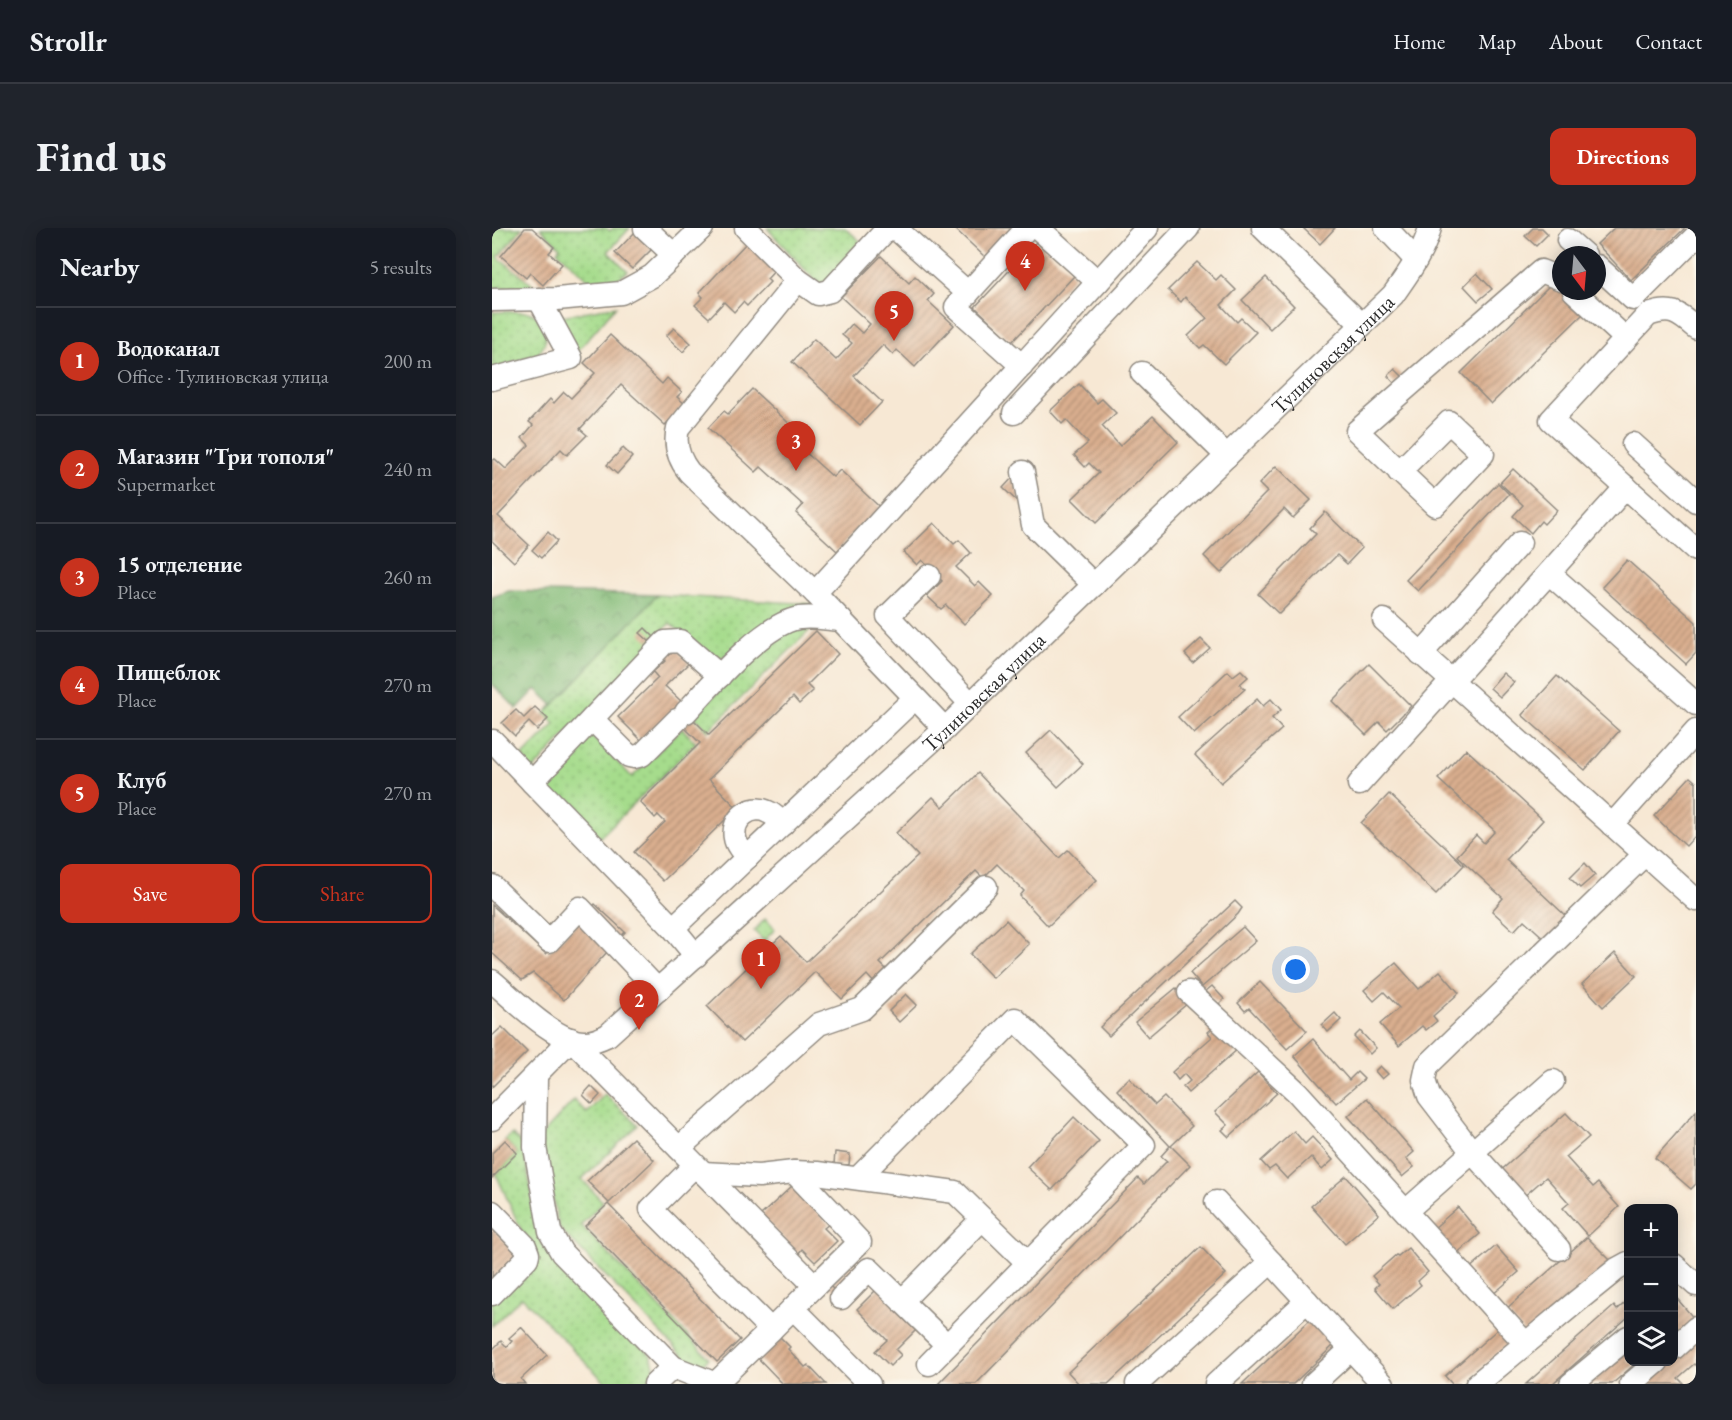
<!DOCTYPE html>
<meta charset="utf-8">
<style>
body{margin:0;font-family:"EB Garamond",serif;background:#20242c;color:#f1f3f6}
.controls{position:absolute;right:18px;bottom:18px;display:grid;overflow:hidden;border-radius:12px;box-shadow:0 3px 15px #0003}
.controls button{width:54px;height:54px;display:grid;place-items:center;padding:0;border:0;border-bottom:2px solid #363941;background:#171b24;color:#f1f3f6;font:30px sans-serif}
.compass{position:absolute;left:1060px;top:18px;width:54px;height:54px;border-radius:50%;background:#171b24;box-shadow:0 3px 15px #0003;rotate:164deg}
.you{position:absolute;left:804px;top:742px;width:21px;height:21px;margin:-15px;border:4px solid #fff;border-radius:50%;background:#1a73e8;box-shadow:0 0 0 9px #1a73e833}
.badge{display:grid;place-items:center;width:39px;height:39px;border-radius:50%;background:#c8321e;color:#fff;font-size:20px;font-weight:700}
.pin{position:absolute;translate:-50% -50px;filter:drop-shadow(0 2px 3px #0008)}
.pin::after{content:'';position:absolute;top:32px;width:21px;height:18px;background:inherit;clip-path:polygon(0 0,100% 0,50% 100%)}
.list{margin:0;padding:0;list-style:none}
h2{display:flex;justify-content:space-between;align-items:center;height:78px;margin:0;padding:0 24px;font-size:26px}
h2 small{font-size:20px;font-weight:400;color:#9ea1a6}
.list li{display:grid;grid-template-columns:39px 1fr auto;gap:18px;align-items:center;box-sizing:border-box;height:108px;padding:0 24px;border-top:2px solid #363941}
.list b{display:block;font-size:22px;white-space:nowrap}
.list p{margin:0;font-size:20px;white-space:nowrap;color:#9ea1a6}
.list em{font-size:20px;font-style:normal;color:#9ea1a6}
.actions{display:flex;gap:12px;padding:18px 24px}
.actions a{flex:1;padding:14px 0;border:2px solid #c8321e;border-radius:12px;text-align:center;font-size:21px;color:#c8321e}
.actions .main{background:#c8321e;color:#fff}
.icon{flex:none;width:33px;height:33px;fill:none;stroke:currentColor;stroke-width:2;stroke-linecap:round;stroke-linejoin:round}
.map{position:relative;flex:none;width:1204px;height:1156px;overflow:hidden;border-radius:12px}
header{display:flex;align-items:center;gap:36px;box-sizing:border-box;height:84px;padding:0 30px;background:#171b24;border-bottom:2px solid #363941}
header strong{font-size:28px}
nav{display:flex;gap:33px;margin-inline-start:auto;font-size:21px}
.intro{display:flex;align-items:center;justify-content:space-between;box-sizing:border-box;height:144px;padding:0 36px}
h1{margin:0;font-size:42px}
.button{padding:15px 27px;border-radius:12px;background:#c8321e;color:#fff;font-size:21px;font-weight:700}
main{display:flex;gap:36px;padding:0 36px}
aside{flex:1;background:#171b24;border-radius:12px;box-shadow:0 3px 15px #0003}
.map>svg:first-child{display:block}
</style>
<header>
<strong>Strollr</strong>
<nav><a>Home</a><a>Map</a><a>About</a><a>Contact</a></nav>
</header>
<div class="intro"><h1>Find us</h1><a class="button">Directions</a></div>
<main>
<aside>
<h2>Nearby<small>5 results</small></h2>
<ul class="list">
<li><span class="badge">1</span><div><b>Водоканал</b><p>Office · Тулиновская улица</p></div><em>200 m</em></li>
<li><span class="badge">2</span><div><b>Магазин &quot;Три тополя&quot;</b><p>Supermarket</p></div><em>240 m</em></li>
<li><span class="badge">3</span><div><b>15 отделение</b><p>Place</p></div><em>260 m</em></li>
<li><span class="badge">4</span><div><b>Пищеблок</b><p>Place</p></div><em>270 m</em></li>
<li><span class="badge">5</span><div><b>Клуб</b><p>Place</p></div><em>270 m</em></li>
</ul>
<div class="actions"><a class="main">Save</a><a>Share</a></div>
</aside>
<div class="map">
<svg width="1204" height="1156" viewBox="0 0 1204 1156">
<defs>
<pattern id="grass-dots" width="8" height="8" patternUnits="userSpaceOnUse" patternTransform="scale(1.5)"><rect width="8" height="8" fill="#a6dc8c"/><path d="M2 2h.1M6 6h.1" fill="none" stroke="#8fbd79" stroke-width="1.8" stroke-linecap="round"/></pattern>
<pattern id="forest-crowns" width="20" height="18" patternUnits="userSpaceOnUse" patternTransform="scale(1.5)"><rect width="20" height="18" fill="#84bc78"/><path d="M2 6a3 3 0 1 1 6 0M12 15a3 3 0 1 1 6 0" fill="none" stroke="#6c9963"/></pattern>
<pattern id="building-hatch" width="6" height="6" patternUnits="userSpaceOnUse" patternTransform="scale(1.5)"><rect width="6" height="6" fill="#daaf8f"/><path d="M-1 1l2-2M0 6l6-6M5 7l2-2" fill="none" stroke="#b18f75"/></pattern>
</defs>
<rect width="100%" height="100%" fill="#fbf7ec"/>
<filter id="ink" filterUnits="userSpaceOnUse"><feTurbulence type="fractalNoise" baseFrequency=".0167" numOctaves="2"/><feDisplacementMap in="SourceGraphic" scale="12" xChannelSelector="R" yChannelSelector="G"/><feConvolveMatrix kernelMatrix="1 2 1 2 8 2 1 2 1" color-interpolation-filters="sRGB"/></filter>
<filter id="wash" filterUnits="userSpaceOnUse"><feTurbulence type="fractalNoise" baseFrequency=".008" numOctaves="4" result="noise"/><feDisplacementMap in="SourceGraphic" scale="24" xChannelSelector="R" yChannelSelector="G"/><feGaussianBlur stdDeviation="1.35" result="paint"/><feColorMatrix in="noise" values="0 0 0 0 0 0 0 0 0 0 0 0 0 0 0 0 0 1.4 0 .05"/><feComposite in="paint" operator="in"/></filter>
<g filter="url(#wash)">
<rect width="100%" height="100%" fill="#f7e8d4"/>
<g fill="url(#grass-dots)" stroke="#68845c" stroke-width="1.5">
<path d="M0,0h30l-24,29 37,30 -43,1z"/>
<path d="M48,0h66l4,3 3,-3h17l-22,24 20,19 -16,13 -17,2 -38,-35 3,-4z"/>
<path d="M275,0h78l20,17 -34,37 -12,3z"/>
<path d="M124,78l-39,46 -21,-35z"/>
<path d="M0,84c11,0 24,-1 35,0 19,3 26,29 10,42l-45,16z"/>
<path d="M165,367l159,9 -99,56 -6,-2 -41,-35 -138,148 -12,-12 35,-35 -10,-11z"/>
<path d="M315,399l4,2 -103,102 -14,-15 77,-77 12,-6z"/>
<path d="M190,500l14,15 -101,99 -58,-58 52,-51 43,44z"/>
<path d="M273,691l10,10 -11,12 -10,-10z"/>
<path d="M113,866l33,31 -56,54 21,23 -22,23 128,133 -12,12 -138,-142 -19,-91 34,-37 13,13z"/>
<path d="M20,906l10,10 20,100 107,109c8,13 6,21 -5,31h-37l-85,-87 -30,29v-33l40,-39 -36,-80 21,-21 -12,-13z"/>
</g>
<path fill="url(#forest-crowns)" stroke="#587452" stroke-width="1.5" d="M17,363l148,4 -104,110 -17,-16 -19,20 -25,-25v-87z"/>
<g id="blocks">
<g fill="url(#building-hatch)">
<path d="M33,0h7l22,19 -5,6 13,11 -19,21 -13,-12 -4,5 -25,-22z"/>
<path d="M462,0h58l-27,29z"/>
<path d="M811,0h32l-15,16z"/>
<path d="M1041,0h9l6,6 -12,12 -11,-10z"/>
<path d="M1122,0h71l-54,52 -34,-36z"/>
<path d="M143,4l17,17 -20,20 -17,-16z"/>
<path d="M256,13l29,27 -10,11 3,3 -23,24 -4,-4 -9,10 -10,-10 -15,16 -14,-13 8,-8 -4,-4z"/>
<path d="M545,13l37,35 -62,66 -37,-35z"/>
<path d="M389,28l28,27 6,-7 19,18 -6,7 26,24 -39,42 -18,-17 -4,5 -10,-10 -29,31 28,26 -22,23 -68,-63 22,-23 22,21 16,-17 -10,-8 10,-11 10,9 8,-9 -29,-27z"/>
<path d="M705,34l19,18 5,-5 15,15 -15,15 16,17 4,-4 15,14 -32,32 -20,-19 -4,3 -12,-12 19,-18 -22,-21 -4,5 -13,-12z"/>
<path d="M985,45l15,16 -14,12 -14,-15z"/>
<path d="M774,49l28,29 -24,23 -28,-29z"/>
<path d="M1062,53l7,7v3h3l21,21 -94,92 -30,-31z"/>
<path d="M182,100l17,15 -8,9 -17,-16z"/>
<path d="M118,107l52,49 5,-6 15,14 -5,5 8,7 -20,21 -44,-40 -41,44 7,6 -20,20 -6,-6 -63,67 31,29 -15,17 -22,-21v-80l3,-2 11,10 23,-24 -7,-7 11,-13 -4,-3 21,-23 4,4 10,-11 7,6 24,-25 -11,-10z"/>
<path d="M903,141l8,8 -8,7 -7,-8z"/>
<path d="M587,156l18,19 5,-4 14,14 -14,13 18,20 33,-30 25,26 -82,81 -24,-24 27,-26 -10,-10 -4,4 -11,-12 14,-12 -22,-23 -4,4 -12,-13z"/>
<path d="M260,161l57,53 -7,7 31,28 7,-7 47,44 -25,28 -9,-8 -16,17 -41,-38 7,-8 -42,-38 -5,5 -48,-44 16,-17 4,3z"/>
<path d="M131,220l9,9 -15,17 -10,-9z"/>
<path d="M784,238l35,34 -18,18 -9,-9 -63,64 -17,-17 63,-64 -8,-8z"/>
<path d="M1021,241l44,41 -13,14 -3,-3 -10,12 -18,-17 10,-11 -23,-22z"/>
<path d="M522,248l7,29 -18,-17z"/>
<path d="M1006,255l11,11 -91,97 -12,-11z"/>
<path d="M833,284l37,36 -15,16 -10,-9 -58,59 -21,-20 58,-60 -6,-6z"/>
<path d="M442,295l20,21 5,-4 12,13 -15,14 19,19 4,-4 14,14 -29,28 -18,-19 -5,4 -14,-13 15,-15 -20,-21 -5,5 -13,-13z"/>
<path d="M56,304l9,9 -16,17 -9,-8z"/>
<path d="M1135,332l69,62v31l-10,11 -84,-77z"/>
<path d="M153,400l9,9 -5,4 -9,-8z"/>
<path d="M324,403l22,23 -31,31 6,6 -14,13 -6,-7 -84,82 28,29 -74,73 -29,-29 31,-30 -7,-7 -3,3 -15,-16 60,-59 -29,-29 -28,28 -25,-25 40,-39 -5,-6 12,-11 -4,-3 7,-7 3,3 5,-5 13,14 -24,23 18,17 -3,3 29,29z"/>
<path d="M709,411l9,9 -17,15 -8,-9z"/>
<path d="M877,436l42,42 -24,24 -8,-8 -13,13 -34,-34z"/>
<path d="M749,442l7,7 -8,7 5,5 -51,45 -16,-17 50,-46 5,5z"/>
<path d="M1011,445l11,9 -14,15 -10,-9z"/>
<path d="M1065,448l62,55 -34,39 -63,-55z"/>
<path d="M765,471l6,7 8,-7 10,11 -9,8 10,11 -61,54 -26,-28z"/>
<path d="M43,479l13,12 -11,11 -8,-8 -14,14 -13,-13 14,-13 8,8z"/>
<path d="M559,502l32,34 -25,23 -32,-34z"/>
<path d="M974,521l77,71 -37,40 62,58 -21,23 -23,-21 -10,11 -22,-20 11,-13 -46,-42 19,-21 8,8 11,-12 -57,-52z"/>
<path d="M486,545l81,85 9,-8 29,30 -49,46 -28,-30 4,-5 -27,-27 -14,14 -7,-7 -96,92 9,9 -13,13 -9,-10 -25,24 -27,-27 -73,70 -35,-36 49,-47 -3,-2 12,-12 3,3 13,-12 25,26 112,-106 -22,-23 37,-36 10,10z"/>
<path d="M1198,549l6,5v53l-10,11 -32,-30z"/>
<path d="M897,566l75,71 -28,29 -75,-71z"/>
<path d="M1093,635l10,12 -15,13 -10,-10z"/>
<path d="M743,673l7,7 -4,6 -129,122 -9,-9z"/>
<path d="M103,676l30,28 -61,68 -31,-27 -11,7 -30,-27v-48l54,49z"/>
<path d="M514,692l23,24 -36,34 -23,-24z"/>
<path d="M751,699l13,14 -54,46 -12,-14z"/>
<path d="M1123,725l21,23 -33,31 -21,-23z"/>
<path d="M904,735l23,26 21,-18 19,22 -26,23 4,5 -11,9 -4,-4 -23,20 -19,-22 19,-16 -15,-16 -10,9 -10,-11z"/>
<path d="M768,754l47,49 -20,18 -38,-41 -4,3 -7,-8z"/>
<path d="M720,758l12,13 -6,6 -12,-14z"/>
<path d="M684,760l12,15 -40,34 -13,-15z"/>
<path d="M414,766l11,11 -18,17 -10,-11z"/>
<path d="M843,785l6,7 -13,12 -6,-7z"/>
<path d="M725,796l22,24 -51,45 -5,-6 7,-6 -6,-7 -6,6 -6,-8 40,-35 -4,-5z"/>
<path d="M10,799l25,25 -35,35v-51z"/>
<path d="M868,803l16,17 -6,6 -16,-17z"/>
<path d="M821,811l36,41 8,-8 7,7 -28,24 -42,-47z"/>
<path d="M888,838l8,8 -6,5 -7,-8z"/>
<path d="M766,844l19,21 -48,44 -7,-7 6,-5 -13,-13z"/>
<path d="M637,850l26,27 9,-8 28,29 -21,20 19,19 -214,219h-38l200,-206 6,6 23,-23 -6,-5 9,-10 -53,-56z"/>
<path d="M99,858l9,9 -8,9 -9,-9z"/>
<path d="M875,870l47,54 -8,7 8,8 -12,10 -54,-61z"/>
<path d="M1204,883v73l-5,5 -36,-31z"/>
<path d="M1074,885l23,24 -23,20 27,30 5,-4 21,24 -31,29 -25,-28 6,-5 -23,-26 -25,22 -23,-26z"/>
<path d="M582,889l25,24 -47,49 -25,-23z"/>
<path d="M802,903l11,13 7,-7 21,23 -11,10 -11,-13 -24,22 -12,-13 -6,4 -8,-9z"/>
<path d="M141,910l21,22 -45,43 -22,-22z"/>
<path d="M13,912l12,13 -25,25v-25z"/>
<path d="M343,924l15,2 -1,11 -15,-1z"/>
<path d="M854,948l33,38 -34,30 -34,-38z"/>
<path d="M300,958l37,38 -5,4 13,13 -22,21 -13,-13 -4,5 -37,-39z"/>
<path d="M116,976l132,136 -23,22 -132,-136z"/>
<path d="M966,979l22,27 -25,21 -22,-26z"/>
<path d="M0,1000l26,27 -24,23 -2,-1z"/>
<path d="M1095,1009l25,25 -85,75 -22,-27z"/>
<path d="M1004,1018l23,26 -27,23 -23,-26z"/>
<path d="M709,1019l25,27 -118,110h-29l-11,-12z"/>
<path d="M916,1020l20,24 -10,9 3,4 -28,24 -18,-21 4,-4 -7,-8 24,-21 2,1z"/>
<path d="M362,1036l4,5 -23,22 -5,-5z"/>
<path d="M388,1058l39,41 -23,23 5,5 -11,11 -15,-15 12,-11 -30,-31z"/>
<path d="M1182,1067l22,26 -22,15z"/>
<path d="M1136,1072v17l-76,67h-26l88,-78 3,4z"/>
<path d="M818,1092l24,25 -41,39h-51z"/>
<path d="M29,1099l26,28 -26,24 4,5h-29l-4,-5v-29l9,-9 6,6 5,-6 -3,-3z"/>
<path d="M1008,1099l12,13 -49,44h-11l-7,-8z"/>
<path d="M285,1106l13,13 -2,2 17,18 3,-2 18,19h-43l-28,-29z"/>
<path d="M1204,1110v28l-2,-2 -16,14 6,6h-41l26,-22h5v-4z"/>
<path d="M1133,1123l3,4v7l8,1 -24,21h-25z"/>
</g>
</g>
</g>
<g filter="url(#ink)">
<use href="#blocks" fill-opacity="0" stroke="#918a80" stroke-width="1.5"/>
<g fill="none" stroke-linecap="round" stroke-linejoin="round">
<g stroke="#918a80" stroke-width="25">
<g id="minor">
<path d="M153,0l29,27"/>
<path d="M254,0l52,52 -120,148c-4,16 0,30 11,44l126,121 130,136"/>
<path d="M403,0l73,65 -12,14 66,59"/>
<path d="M546,0l60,54"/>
<path d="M771,0l99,97"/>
<path d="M894,0l30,32"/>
<path d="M1076,12l17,15"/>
<path d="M1105,38l36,33 63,-63"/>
<path d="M306,52l20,14 12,-3 58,-63"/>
<path d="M1082,63l51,47"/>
<path d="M476,65l59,-65"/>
<path d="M0,72l65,-1 64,-6 31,-17 50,-48"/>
<path d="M1204,100c-18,-16 -25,-21 -48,-13l-97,105 145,130"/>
<path d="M650,145l85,83"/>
<path d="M0,151l79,-21 -32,-59"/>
<path d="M522,185l174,-185"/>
<path d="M1141,216l63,57"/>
<path d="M531,244l10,53 61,60"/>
<path d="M907,244l50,-50 34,32 -48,51 -78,-74 184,-160 20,8"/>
<path d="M1057,345l147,131"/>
<path d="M437,348l-41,40 83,88"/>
<path d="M323,365l332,-365"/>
<path d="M892,392l312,280"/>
<path d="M929,426l99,-111"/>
<path d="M194,484c25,-27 77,-88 113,-94 14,-2 28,1 42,2"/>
<path d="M100,491l37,37 5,1 8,-2 35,-35"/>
<path d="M1,513l39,41"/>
<path d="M867,556l267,-297"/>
<path d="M1120,597l84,-94"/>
<path d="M256,629c-5,-5 -12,-11 -13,-19 -4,-19 16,-35 33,-26 6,2 10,8 15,12"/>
<path d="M0,658l57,55 31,-33 78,82"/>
<path d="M181,700l242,-230"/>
<path d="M204,728l-23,-28 -141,-146 133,-140 15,-1 40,35"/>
<path id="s1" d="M0,753c22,18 64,62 93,61 8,0 15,-3 23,-7l337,-306 448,-434c15,-21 30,-42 37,-67"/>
<path d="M697,764l108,100 228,251"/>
<path d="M44,848l-1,71 15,85 12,21 111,114 43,17"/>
<path d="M0,891l79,-80 244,247 -22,22 76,76"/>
<path d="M187,920l140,-124 43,-15 124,-122"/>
<path d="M203,937l-44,44 120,121 22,-22"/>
<path d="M302,944l66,70 -45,44"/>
<path d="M211,945l56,3 35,-4 23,1 138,19 73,71 -99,101"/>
<path d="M367,949l156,-158 129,126 -116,118"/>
<path d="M724,974l135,147 -38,35"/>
<path d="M914,983l147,-130"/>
<path d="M0,984l33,34 3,8 -1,4 -35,36"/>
<path d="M1067,1021l-87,-97 -43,-56 -5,-16 3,-14 218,-212"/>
<path d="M1182,1037l22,20"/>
<path d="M349,1070l28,-29 33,32"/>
<path d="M455,1117l-45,-44 80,-82"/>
<path d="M1182,1120l22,-20"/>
<path d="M859,1121l32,35"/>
<path d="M163,1156l18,-17"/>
<path d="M223,1156l56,-54"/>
<path d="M645,1156l134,-122"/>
<path d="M724,1156l91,-83"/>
<path d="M985,1156l99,-82 41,-33 11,-6"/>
<path d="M1079,1156l57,-47"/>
<path d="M1139,1156l26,-22"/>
</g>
</g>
<use href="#minor" stroke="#fff" stroke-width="22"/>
</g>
</g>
<g text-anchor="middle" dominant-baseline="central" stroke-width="4.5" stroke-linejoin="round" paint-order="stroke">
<g font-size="21" fill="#2b2b2b" stroke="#fbf7ec">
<text stroke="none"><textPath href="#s1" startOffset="1132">Тулиновская улица</textPath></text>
<text stroke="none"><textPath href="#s1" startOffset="646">Тулиновская улица</textPath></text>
</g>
</g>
</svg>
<div class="controls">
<button>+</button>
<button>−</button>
<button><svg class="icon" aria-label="layers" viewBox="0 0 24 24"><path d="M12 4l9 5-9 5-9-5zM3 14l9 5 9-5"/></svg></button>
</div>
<svg class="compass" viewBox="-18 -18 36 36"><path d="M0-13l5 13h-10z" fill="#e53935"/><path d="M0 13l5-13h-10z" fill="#9ea1a6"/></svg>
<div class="you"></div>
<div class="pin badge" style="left:269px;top:761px">1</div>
<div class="pin badge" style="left:147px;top:802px">2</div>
<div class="pin badge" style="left:304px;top:243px">3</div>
<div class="pin badge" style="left:533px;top:63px">4</div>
<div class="pin badge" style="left:402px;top:113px">5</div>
</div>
</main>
